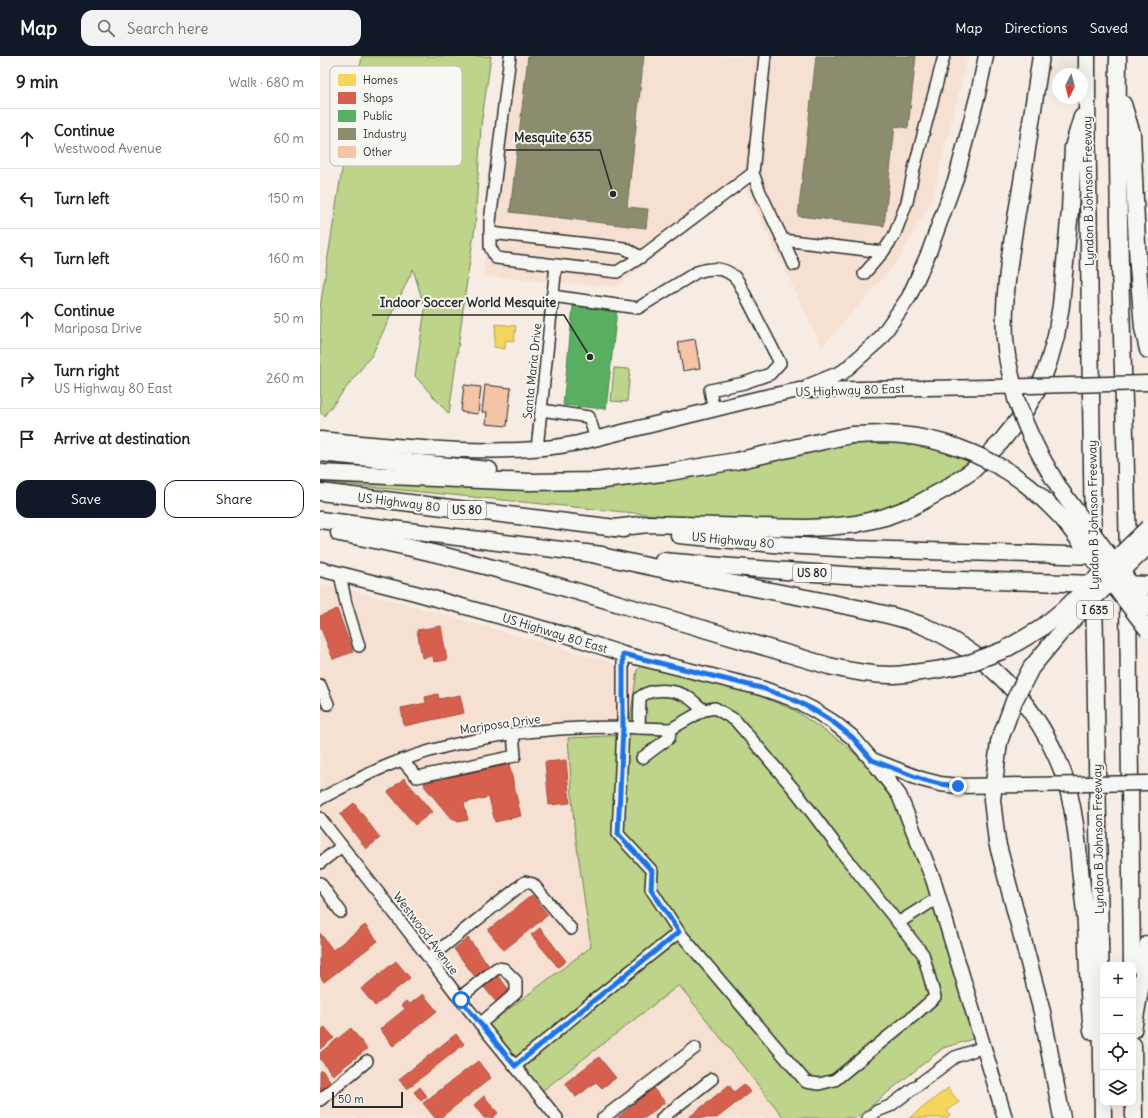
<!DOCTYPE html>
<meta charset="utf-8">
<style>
body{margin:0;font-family:Delius,sans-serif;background:#f2f2f2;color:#202124}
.controls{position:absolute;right:12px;bottom:12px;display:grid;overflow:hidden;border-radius:8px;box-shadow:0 4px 16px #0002}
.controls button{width:36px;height:36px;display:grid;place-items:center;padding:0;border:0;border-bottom:1px solid #e0e0e0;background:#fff;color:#202124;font:20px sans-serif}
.compass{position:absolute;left:732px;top:12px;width:36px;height:36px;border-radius:50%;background:#fff;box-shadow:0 4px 16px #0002;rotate:186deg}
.scale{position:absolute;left:12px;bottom:10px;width:71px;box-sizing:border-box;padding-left:4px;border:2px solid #2b2b2b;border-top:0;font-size:11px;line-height:14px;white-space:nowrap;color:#2b2b2b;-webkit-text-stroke:3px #f6f6f2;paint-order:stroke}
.stop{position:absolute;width:12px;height:12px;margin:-9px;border:3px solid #1a73e8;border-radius:50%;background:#fff}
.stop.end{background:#1a73e8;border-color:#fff;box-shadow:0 1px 4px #0008}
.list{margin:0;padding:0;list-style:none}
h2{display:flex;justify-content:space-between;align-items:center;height:52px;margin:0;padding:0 16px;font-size:17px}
h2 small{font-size:13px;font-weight:400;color:#757577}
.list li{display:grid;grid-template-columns:26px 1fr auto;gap:12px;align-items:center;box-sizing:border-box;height:60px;padding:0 16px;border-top:1px solid #e0e0e0}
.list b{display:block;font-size:15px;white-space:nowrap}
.list p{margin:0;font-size:13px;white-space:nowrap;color:#757577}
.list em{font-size:13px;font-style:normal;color:#757577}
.actions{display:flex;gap:8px;padding:12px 16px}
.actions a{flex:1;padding:9px 0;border:1px solid #111827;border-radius:12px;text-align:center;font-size:14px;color:#111827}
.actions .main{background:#111827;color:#fff}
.icon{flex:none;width:22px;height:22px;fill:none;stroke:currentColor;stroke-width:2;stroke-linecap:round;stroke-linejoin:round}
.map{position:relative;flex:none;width:828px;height:1062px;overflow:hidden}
header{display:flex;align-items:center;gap:24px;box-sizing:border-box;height:56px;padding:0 20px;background:#111827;color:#fff}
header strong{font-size:19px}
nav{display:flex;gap:22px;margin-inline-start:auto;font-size:14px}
.search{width:280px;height:36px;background:#f2f2f2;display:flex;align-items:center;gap:10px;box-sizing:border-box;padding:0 14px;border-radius:12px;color:#757577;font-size:15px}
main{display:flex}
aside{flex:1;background:#fff}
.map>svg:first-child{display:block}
</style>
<header>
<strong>Map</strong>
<div class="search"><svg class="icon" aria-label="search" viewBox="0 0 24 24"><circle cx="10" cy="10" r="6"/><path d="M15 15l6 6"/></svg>Search here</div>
<nav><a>Map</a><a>Directions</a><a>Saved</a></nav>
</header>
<main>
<aside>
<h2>9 min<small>Walk · 680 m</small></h2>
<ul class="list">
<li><svg class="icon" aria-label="ahead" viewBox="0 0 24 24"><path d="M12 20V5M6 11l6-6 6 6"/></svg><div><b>Continue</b><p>Westwood Avenue</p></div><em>60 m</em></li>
<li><svg class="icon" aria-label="left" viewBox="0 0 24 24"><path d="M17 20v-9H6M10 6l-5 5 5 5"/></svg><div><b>Turn left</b></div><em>150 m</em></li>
<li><svg class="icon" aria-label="left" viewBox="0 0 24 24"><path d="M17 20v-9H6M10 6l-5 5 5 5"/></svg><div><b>Turn left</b></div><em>160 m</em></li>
<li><svg class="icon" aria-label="ahead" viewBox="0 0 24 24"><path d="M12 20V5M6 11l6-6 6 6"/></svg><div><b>Continue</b><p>Mariposa Drive</p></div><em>50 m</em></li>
<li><svg class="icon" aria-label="right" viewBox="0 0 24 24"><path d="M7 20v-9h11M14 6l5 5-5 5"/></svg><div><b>Turn right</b><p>US Highway 80 East</p></div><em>260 m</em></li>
<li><svg class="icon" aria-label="arrive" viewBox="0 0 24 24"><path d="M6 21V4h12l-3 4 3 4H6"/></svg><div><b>Arrive at destination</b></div></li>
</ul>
<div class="actions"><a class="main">Save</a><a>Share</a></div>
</aside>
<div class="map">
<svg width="828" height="1062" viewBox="0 0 828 1062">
<rect width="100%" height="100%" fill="#f6ece3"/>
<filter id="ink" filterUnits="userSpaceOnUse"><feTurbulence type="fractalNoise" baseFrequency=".025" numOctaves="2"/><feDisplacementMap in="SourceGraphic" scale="8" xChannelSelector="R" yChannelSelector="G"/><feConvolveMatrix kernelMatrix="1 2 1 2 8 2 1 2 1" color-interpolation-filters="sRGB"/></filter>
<g filter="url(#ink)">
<g fill="#f6e0d1">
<path d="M186,0h462l-37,146 -35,61 -74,84 -77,-160 -129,100 -133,-11z"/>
<path d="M5,528l78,19 234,67 -9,65 -59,3 5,87 17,122 -102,77 53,67 137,-106 105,133h-464v-532z"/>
</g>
<g fill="#bdd48a" stroke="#74805a">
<path d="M42,0h129l-10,70 -6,101 -7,46 -19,141 -34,-38 10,-67 -12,-40 -41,86 -48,61 -4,-4v-104l18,-115z"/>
<path d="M294,312l16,1 -3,33 -16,-1z"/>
<path d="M553,383l51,5 50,17 -24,20 -40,21 -36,12 -30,4 -53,4 -106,-4 -365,-36v-4l224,10 302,-47z"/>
<path d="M321,610l117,29 36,15 49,33 29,26 19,27 25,51 15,45 42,147 -30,9 -87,70h-72l-105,-133 -137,106 -53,-67 102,-77 -17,-122 -6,-87 60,-3 9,-65z"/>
</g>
<g fill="#f6d55c" stroke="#b9a24d">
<path d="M176,268l20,2 -2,15 -8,-1 -1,9 -11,-2z"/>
<path d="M628,1032l11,14 -12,9 3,4 -3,3h-38z"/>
</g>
<g fill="#d6604d" stroke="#a35043">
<path d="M17,553l16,43 -20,7 -13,-33v-10z"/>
<path d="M121,570l6,34 -13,2 -1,-6 -11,2 -5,-28z"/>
<path d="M118,638l1,5 21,-4 4,18 -60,13 -3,-18 25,-5 -1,-6z"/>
<path d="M246,704l4,43 -21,2 -4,-43z"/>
<path d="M189,708l12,52 -26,6 -6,-25 -25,6 4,17 -10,2 -9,-6 -24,-29 -1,-4z"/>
<path d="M84,722l28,34 -17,13 -27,-33z"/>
<path d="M34,747l26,35 -14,11 -26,-35z"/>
<path d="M212,839l16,20 -44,35 -16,-20z"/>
<path d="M45,869l13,16 -54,41 -4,-6v-43l13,17z"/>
<path d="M220,872l26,33 -8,6 -27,-32z"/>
<path d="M148,882l22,29 -14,11 -22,-29z"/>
<path d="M76,905l14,17 -35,28 -14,-17z"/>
<path d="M177,919l14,17 -14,11 -14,-17z"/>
<path d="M103,938l14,17 -44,35 -13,-17 25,-20 -3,-4 5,-4 3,3z"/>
<path d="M5,971l9,11 -14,11v-20l1,1z"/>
<path d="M31,972l16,21 -34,26 -13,-16v-6z"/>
<path d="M136,978l8,10 -57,45 -8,-10z"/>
<path d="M279,1001l17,21 -14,10 -6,-6 -20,15 -11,-14z"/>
<path d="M158,1005l13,17 -51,40h-5l-12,-15z"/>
<path d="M2,1014l10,13 -12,10v-21z"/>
<path d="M424,1028l6,8 -33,26h-29l41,-33 5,7z"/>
<path d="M100,1031l7,9 -6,5 -7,-9z"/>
<path d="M333,1032l12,14 -20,16h-28z"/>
<path d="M164,1040l14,17 -6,5h-8l-10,-13z"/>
</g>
<path fill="#5aae61" stroke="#4c8751" d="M253,250l44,4 -11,99 -43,-4z"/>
<g fill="#8c8c6e" stroke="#6f6f5a">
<path d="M208,0h116l-17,151 21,2 -2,19 -136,-16z"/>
<path d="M496,0h100l-8,72 -13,-2 -11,100 -86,-10z"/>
</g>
<g fill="#f5c3a6" stroke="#2b2b2b">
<path d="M375,283l5,29 -17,3 -5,-29z"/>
<path d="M144,329l17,2 -3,27 -17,-2z"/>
<path d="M165,329l26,3 -4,38 -21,-2 1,-12h-5z"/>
</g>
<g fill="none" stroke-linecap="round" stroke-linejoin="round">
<g stroke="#2b2b2b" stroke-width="14">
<g id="minor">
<path d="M190,0l-20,166v25l6,11 121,14 24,-15 112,-84 12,-117"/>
<path d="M433,117l7,19 23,48 100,12 11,-16 13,-34 7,-33 30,-113"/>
<path d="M170,177l134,15 17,9"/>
<path d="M463,184l11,25"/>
<path d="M544,218l19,-22"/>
<path d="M232,240l86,12 59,-36c15,-5 31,-5 41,9l42,82 -10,11 -26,9 -34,7 4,20"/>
<path d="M221,354l48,7 7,22"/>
<path d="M217,393l19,-184"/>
<path d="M20,518l6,30 13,42"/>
<path d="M0,629l8,19"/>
<path d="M395,652l20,12 25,29 37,44 46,61 80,100 12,43 -18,16 -82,67 -16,4 -13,-2 -127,-150 -28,-43 1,-18 -34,-37 5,-107 16,1 32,1 33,-19z"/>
<path d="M319,672l1,-31c12,-9 32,-8 46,-1 6,3 12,10 18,14"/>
<path d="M322,702l27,-20 2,-9"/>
<path d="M82,704l15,17 98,-21 -2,-22"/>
<path d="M0,743c29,-15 57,-31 88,-41 68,-24 142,-31 215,-31v-73"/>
<path d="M0,762l68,87 73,95 96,118"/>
<path d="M0,807l22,-17"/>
<path d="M0,827l21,29"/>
<path d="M578,867l41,-26"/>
<path d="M109,902l96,-76 8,2 38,45"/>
<path d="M139,942l38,-30 7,1 12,12v12l-36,31"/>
<path d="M195,1010l78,-65 86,-69"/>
<path d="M0,1044l47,-39"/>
<path d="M283,1062l92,-70"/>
<path d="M342,1062l50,-39"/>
<path d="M548,1062l9,-7 13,-5 65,-49 29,-10"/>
</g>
</g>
<g stroke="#2b2b2b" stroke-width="17">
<g id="major">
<path d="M489,330l34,-14 36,-32 30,-43 20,-45 27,-74 22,-84 8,-38"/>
<path d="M0,383c46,5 93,9 140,11 39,1 79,1 118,-7l182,-45 39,-8 190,-3"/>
<path d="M0,513l95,24 148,41 60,20 138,34 29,10 22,11 21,13 19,15 20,23 27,35 34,84 72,239"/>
<path d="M552,704l49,19 19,5 18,2"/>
</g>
</g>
<g stroke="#2b2b2b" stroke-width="19">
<g id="highway">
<path d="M767,0v47l6,437"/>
<path d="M798,0c-2,167 7,334 10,501"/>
<path d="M803,48l9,30 6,132 5,62 5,22"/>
<path d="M705,106l16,-106"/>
<path d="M0,397l169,17"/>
<path d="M0,417l209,9 67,-1 74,-9 66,-11 83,-19 32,-7"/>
<path d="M0,436l304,37"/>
<path d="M0,464l282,35"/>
<path d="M294,472l34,-4 104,3 54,1 22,-1 28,-3 29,-7 29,-11 31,-17 27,-18 28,-28 23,-29 15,-25 6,-14 5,-14 7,-25 5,-31 9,-95 3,-63 9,-30"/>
<path d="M19,477c97,18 190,44 284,72 69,20 137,41 206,61 20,5 41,9 62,9 7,0 15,-1 22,-2"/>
<path d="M359,479l105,10 72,4 177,5"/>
<path d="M272,498c59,13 119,26 179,37 25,5 50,10 76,15 25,5 50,10 74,19 61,25 110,73 136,133 5,11 9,23 12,35 6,25 9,50 11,76 2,19 5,38 6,57 2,35 2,70 6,105"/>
<path d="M343,505c66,6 132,11 197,15 58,4 116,4 174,6"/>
<path d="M774,532l9,530"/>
<path d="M808,541l4,368"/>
<path d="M677,786l45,170 20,106"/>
<path d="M813,974l15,-86"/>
<path d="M813,989l1,73"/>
</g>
</g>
<use href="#minor" stroke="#f6f6f2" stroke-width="11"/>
<use href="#major" stroke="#f6f6f2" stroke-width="14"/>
<use href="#highway" stroke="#f6f6f2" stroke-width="16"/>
<g stroke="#2b2b2b" stroke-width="17" stroke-linecap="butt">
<g id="major-bridge">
<path d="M669,331l159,-4"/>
<path d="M638,730l190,-3"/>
</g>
</g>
<g stroke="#2b2b2b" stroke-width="19" stroke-linecap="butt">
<g id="highway-bridge">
<path d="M705,106c-8,57 -23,120 -20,177 1,15 4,30 8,45 1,6 2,14 5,20 10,31 26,59 43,87l87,117"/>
<path d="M531,379c11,0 23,-1 34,-1 41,1 82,14 117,34 22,12 44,33 61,51l85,111"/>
<path d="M713,498l65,2"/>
<path d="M714,526l62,2"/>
<path d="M803,528l25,1"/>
<path d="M593,617l23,-3 31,-6 37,-14 36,-21 29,-24 79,-77"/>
<path d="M677,786l-5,-42 7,-58 15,-41 17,-33 30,-36 34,-35 53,-51"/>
</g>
</g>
<use href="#major-bridge" stroke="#f6f6f2" stroke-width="14"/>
<use href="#highway-bridge" stroke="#f6f6f2" stroke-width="16"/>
</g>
</g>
<g fill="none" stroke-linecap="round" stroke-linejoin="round" filter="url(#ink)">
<path stroke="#1a73e8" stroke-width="5" d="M141,944l54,66 78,-65 86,-69 -28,-43 1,-18 -34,-37 5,-107v-73l138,34 29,10 22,11 21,13 19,15 20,23 49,19 19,5 18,2"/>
</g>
<g text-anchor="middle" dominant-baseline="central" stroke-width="4" stroke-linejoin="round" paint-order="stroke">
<g fill="#f6f6f2" stroke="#686867" stroke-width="1">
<rect x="128" y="445" width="38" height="18" rx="3"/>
<rect x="473" y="508" width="38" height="18" rx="3"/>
<rect x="757" y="545" width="36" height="18" rx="3"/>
</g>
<g font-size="11" font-weight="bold" fill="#2b2b2b">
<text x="147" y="454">US 80</text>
<text x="492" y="517">US 80</text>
<text x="775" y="554">I 635</text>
</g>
<g font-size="12" fill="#2b2b2b" stroke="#f6f6f2">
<text transform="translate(768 135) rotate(-91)">Lyndon B Johnson Freeway</text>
<text transform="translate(212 315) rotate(-84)">Santa Maria Drive</text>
<text transform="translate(530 334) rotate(-2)">US Highway 80 East</text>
<text transform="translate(79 446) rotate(7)">US Highway 80</text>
<text transform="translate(773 459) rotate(-91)">Lyndon B Johnson Freeway</text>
<text transform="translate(413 484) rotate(5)">US Highway 80</text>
<text transform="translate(235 577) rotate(17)">US Highway 80 East</text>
<text transform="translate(180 668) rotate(-8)">Mariposa Drive</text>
<text transform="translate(778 783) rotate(-91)">Lyndon B Johnson Freeway</text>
<text transform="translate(106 877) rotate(53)">Westwood Avenue</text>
</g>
</g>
<rect x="10" y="10" width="132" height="100" rx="6" fill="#f6f6f2" stroke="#b9b9b6" stroke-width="1"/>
<rect x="18" y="18" width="18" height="12" fill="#f6d55c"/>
<rect x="18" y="36" width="18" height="12" fill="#d6604d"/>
<rect x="18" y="54" width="18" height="12" fill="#5aae61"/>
<rect x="18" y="72" width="18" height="12" fill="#8c8c6e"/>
<rect x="18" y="90" width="18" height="12" fill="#f5c3a6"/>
<g font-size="11" fill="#2b2b2b">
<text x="43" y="28">Homes</text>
<text x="43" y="46">Shops</text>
<text x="43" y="64">Public</text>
<text x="43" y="82">Industry</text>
<text x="43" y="100">Other</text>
</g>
<path fill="none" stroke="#2b2b2b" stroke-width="1.5" d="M293 138L280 94H186M270 301L244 259H52"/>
<g fill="#2b2b2b" stroke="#f6f6f2" stroke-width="1.5">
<circle cx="293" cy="138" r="4"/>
<circle cx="270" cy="301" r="4"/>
</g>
<g font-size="13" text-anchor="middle" font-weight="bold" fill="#2b2b2b" stroke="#f6f6f2" stroke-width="4" stroke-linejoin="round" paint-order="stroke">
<text x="233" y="86">Mesquite 635</text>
<text x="148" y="251">Indoor Soccer World Mesquite</text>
</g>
</svg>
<div class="controls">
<button>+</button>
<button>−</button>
<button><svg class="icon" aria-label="locate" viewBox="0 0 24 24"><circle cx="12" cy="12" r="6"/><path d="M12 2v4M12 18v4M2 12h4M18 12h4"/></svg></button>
<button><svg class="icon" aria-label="layers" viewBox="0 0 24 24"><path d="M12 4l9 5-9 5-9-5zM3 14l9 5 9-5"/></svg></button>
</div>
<svg class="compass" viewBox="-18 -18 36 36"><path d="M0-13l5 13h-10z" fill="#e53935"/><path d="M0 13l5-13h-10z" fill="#757577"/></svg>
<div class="scale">50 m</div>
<div class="stop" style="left:141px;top:944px"></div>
<div class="stop end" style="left:638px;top:730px"></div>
</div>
</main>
